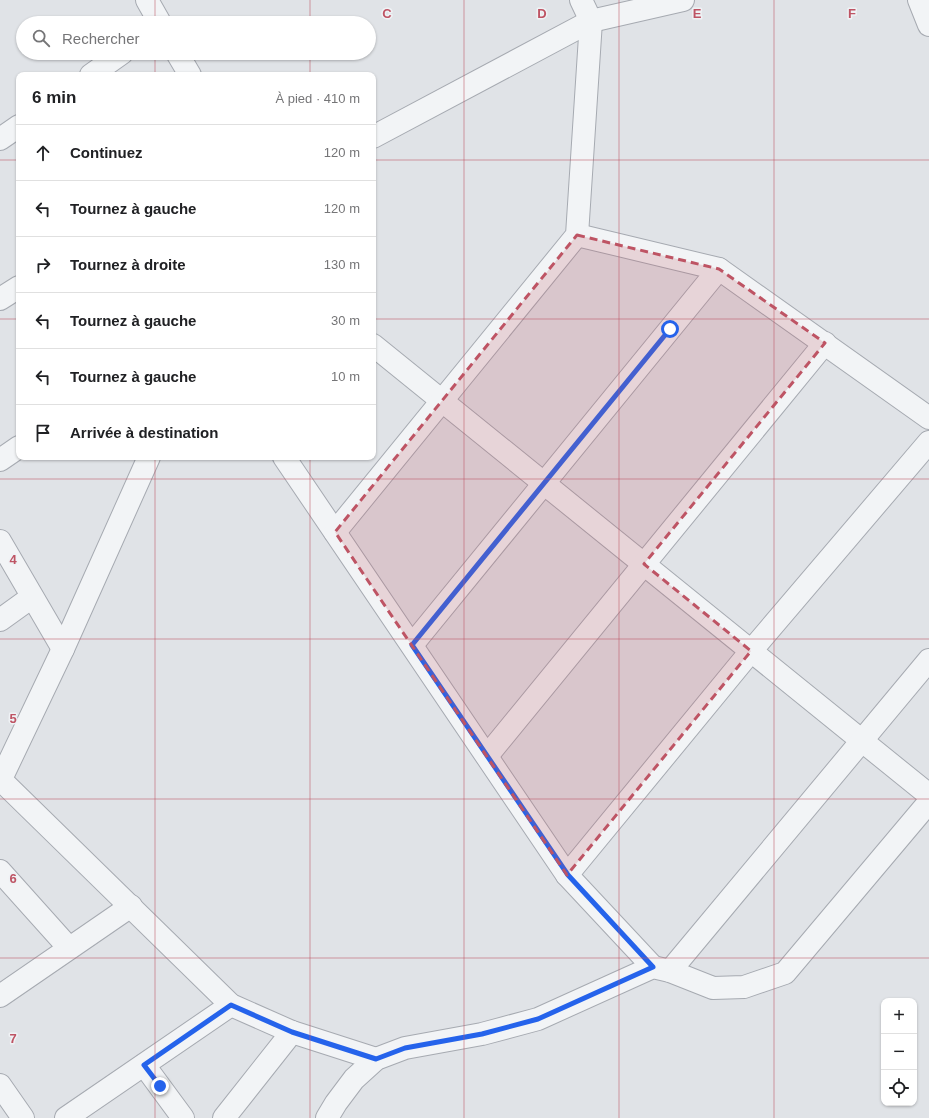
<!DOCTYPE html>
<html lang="fr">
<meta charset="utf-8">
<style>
body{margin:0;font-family:Helvetica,sans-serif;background:#f6f6f6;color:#202124}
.controls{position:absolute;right:12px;bottom:12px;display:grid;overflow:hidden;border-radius:8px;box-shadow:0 1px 3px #0004}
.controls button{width:36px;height:36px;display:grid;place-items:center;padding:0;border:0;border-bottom:1px solid #e0e0e0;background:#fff;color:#202124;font:20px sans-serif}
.stop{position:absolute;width:12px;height:12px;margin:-9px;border:3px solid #2563eb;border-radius:50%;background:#fff}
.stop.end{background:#2563eb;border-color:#fff;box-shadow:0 1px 4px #0008}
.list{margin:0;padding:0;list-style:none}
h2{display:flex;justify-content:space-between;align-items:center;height:52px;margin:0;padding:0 16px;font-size:17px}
h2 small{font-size:13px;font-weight:400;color:#757577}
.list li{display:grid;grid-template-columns:26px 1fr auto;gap:12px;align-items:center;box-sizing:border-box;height:56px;padding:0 16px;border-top:1px solid #e0e0e0}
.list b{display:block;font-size:15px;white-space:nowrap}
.list em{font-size:13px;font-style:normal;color:#757577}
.icon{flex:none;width:22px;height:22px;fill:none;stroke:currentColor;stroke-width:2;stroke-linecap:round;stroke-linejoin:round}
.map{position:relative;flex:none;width:929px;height:1118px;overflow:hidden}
.search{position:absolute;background:#fff;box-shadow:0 1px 3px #0004;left:16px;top:16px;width:360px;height:44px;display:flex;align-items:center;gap:10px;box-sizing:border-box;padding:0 14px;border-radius:22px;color:#757577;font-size:15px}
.panel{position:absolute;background:#fff;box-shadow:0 1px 3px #0004;left:16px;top:72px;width:360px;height:388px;border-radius:8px}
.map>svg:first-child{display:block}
</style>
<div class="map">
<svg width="929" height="1118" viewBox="0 0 929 1118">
<rect width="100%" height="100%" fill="#e0e3e7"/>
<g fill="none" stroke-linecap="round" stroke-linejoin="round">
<g stroke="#a6aab1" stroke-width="24">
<g id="minor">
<path d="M147,0l13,23"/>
<path d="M919,0l10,25"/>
<path d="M177,53l13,22"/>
<path d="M91,75l31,-22"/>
<path d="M373,137l218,-116 92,-21"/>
<path d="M0,139l19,-13"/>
<path d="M577,235l142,34 210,149"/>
<path d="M0,299l19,-12"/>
<path d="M373,345l556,450"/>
<path d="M284,457l283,418 86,92"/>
<path d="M0,460l19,-13"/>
<path d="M335,532l242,-297 14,-214 -10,-21"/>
<path d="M0,541l63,108"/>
<path d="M0,620l32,-23"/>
<path d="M412,645l307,-376"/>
<path d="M487,756l338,-413"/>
<path d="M1,780l230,225 61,27 84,27"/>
<path d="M0,781l63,-132 86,-192"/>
<path d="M0,871l69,77"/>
<path d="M567,875l184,-224 178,-209"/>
<path d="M670,971l259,-311"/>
<path d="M0,996l131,-90"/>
<path d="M144,1065l39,53"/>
<path d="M0,1085l23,33"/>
<path d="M66,1118l165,-113"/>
<path d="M224,1118l68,-86"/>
<path d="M327,1118l9,-15 18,-24 22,-20 29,-11 77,-14 56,-15 115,-52 17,4 43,17 31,-1 41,-14 144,-171"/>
</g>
</g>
<use href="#minor" stroke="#f2f4f6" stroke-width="22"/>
</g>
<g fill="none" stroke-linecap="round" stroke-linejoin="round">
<path stroke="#2563eb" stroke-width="5" d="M160,1086l-16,-21 87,-60 61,27 84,27 29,-11 77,-14 56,-15 115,-52 -85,-92 -156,-230 258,-316"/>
</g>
<path fill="#be5464" fill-opacity="0.2" stroke="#be5464" stroke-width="3" stroke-dasharray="8 5" stroke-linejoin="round" d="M577,235l142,34 106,74 -181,221 107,87 -184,224 -232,-343z"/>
<path fill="none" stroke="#be5464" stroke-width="1" stroke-opacity="0.55" d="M155,0v23M310,0v23M464,0v1118M619,0v1118M774,0v1118M155,53v22M310,53v22M0,160h19M373,160h556M0,319h19M373,319h556M155,457v661M310,457v661M0,479h929M0,639h929M0,799h929M0,958h929"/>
<g font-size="13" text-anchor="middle" font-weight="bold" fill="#be5464" stroke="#eff2f5" stroke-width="3" stroke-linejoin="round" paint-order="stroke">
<text x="387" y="18">C</text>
<text x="542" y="18">D</text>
<text x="697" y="18">E</text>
<text x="852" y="18">F</text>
<text x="13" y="564">4</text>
<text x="13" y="723">5</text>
<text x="13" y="883">6</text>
<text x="13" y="1043">7</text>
</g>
</svg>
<div class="controls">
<button>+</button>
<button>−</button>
<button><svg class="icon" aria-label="locate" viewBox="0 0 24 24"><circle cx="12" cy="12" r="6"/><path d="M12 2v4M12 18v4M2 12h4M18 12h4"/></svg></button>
</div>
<div class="stop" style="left:670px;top:329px"></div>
<div class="stop end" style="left:160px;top:1086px"></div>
<div class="search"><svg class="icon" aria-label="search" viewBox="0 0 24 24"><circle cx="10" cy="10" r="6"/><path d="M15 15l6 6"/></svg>Rechercher</div>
<section class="panel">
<h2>6 min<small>À pied · 410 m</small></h2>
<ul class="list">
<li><svg class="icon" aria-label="ahead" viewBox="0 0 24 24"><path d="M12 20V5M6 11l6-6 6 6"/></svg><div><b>Continuez</b></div><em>120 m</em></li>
<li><svg class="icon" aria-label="left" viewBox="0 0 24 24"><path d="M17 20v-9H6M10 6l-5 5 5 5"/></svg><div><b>Tournez à gauche</b></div><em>120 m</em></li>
<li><svg class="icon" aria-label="right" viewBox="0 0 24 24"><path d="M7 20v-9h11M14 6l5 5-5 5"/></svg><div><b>Tournez à droite</b></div><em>130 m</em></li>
<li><svg class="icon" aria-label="left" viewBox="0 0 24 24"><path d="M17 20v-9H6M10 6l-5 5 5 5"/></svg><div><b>Tournez à gauche</b></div><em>30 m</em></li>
<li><svg class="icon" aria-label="left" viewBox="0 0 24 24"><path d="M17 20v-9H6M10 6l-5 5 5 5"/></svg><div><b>Tournez à gauche</b></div><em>10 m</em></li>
<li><svg class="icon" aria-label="arrive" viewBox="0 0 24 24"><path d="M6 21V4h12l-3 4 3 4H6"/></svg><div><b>Arrivée à destination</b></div></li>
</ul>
</section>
</div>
